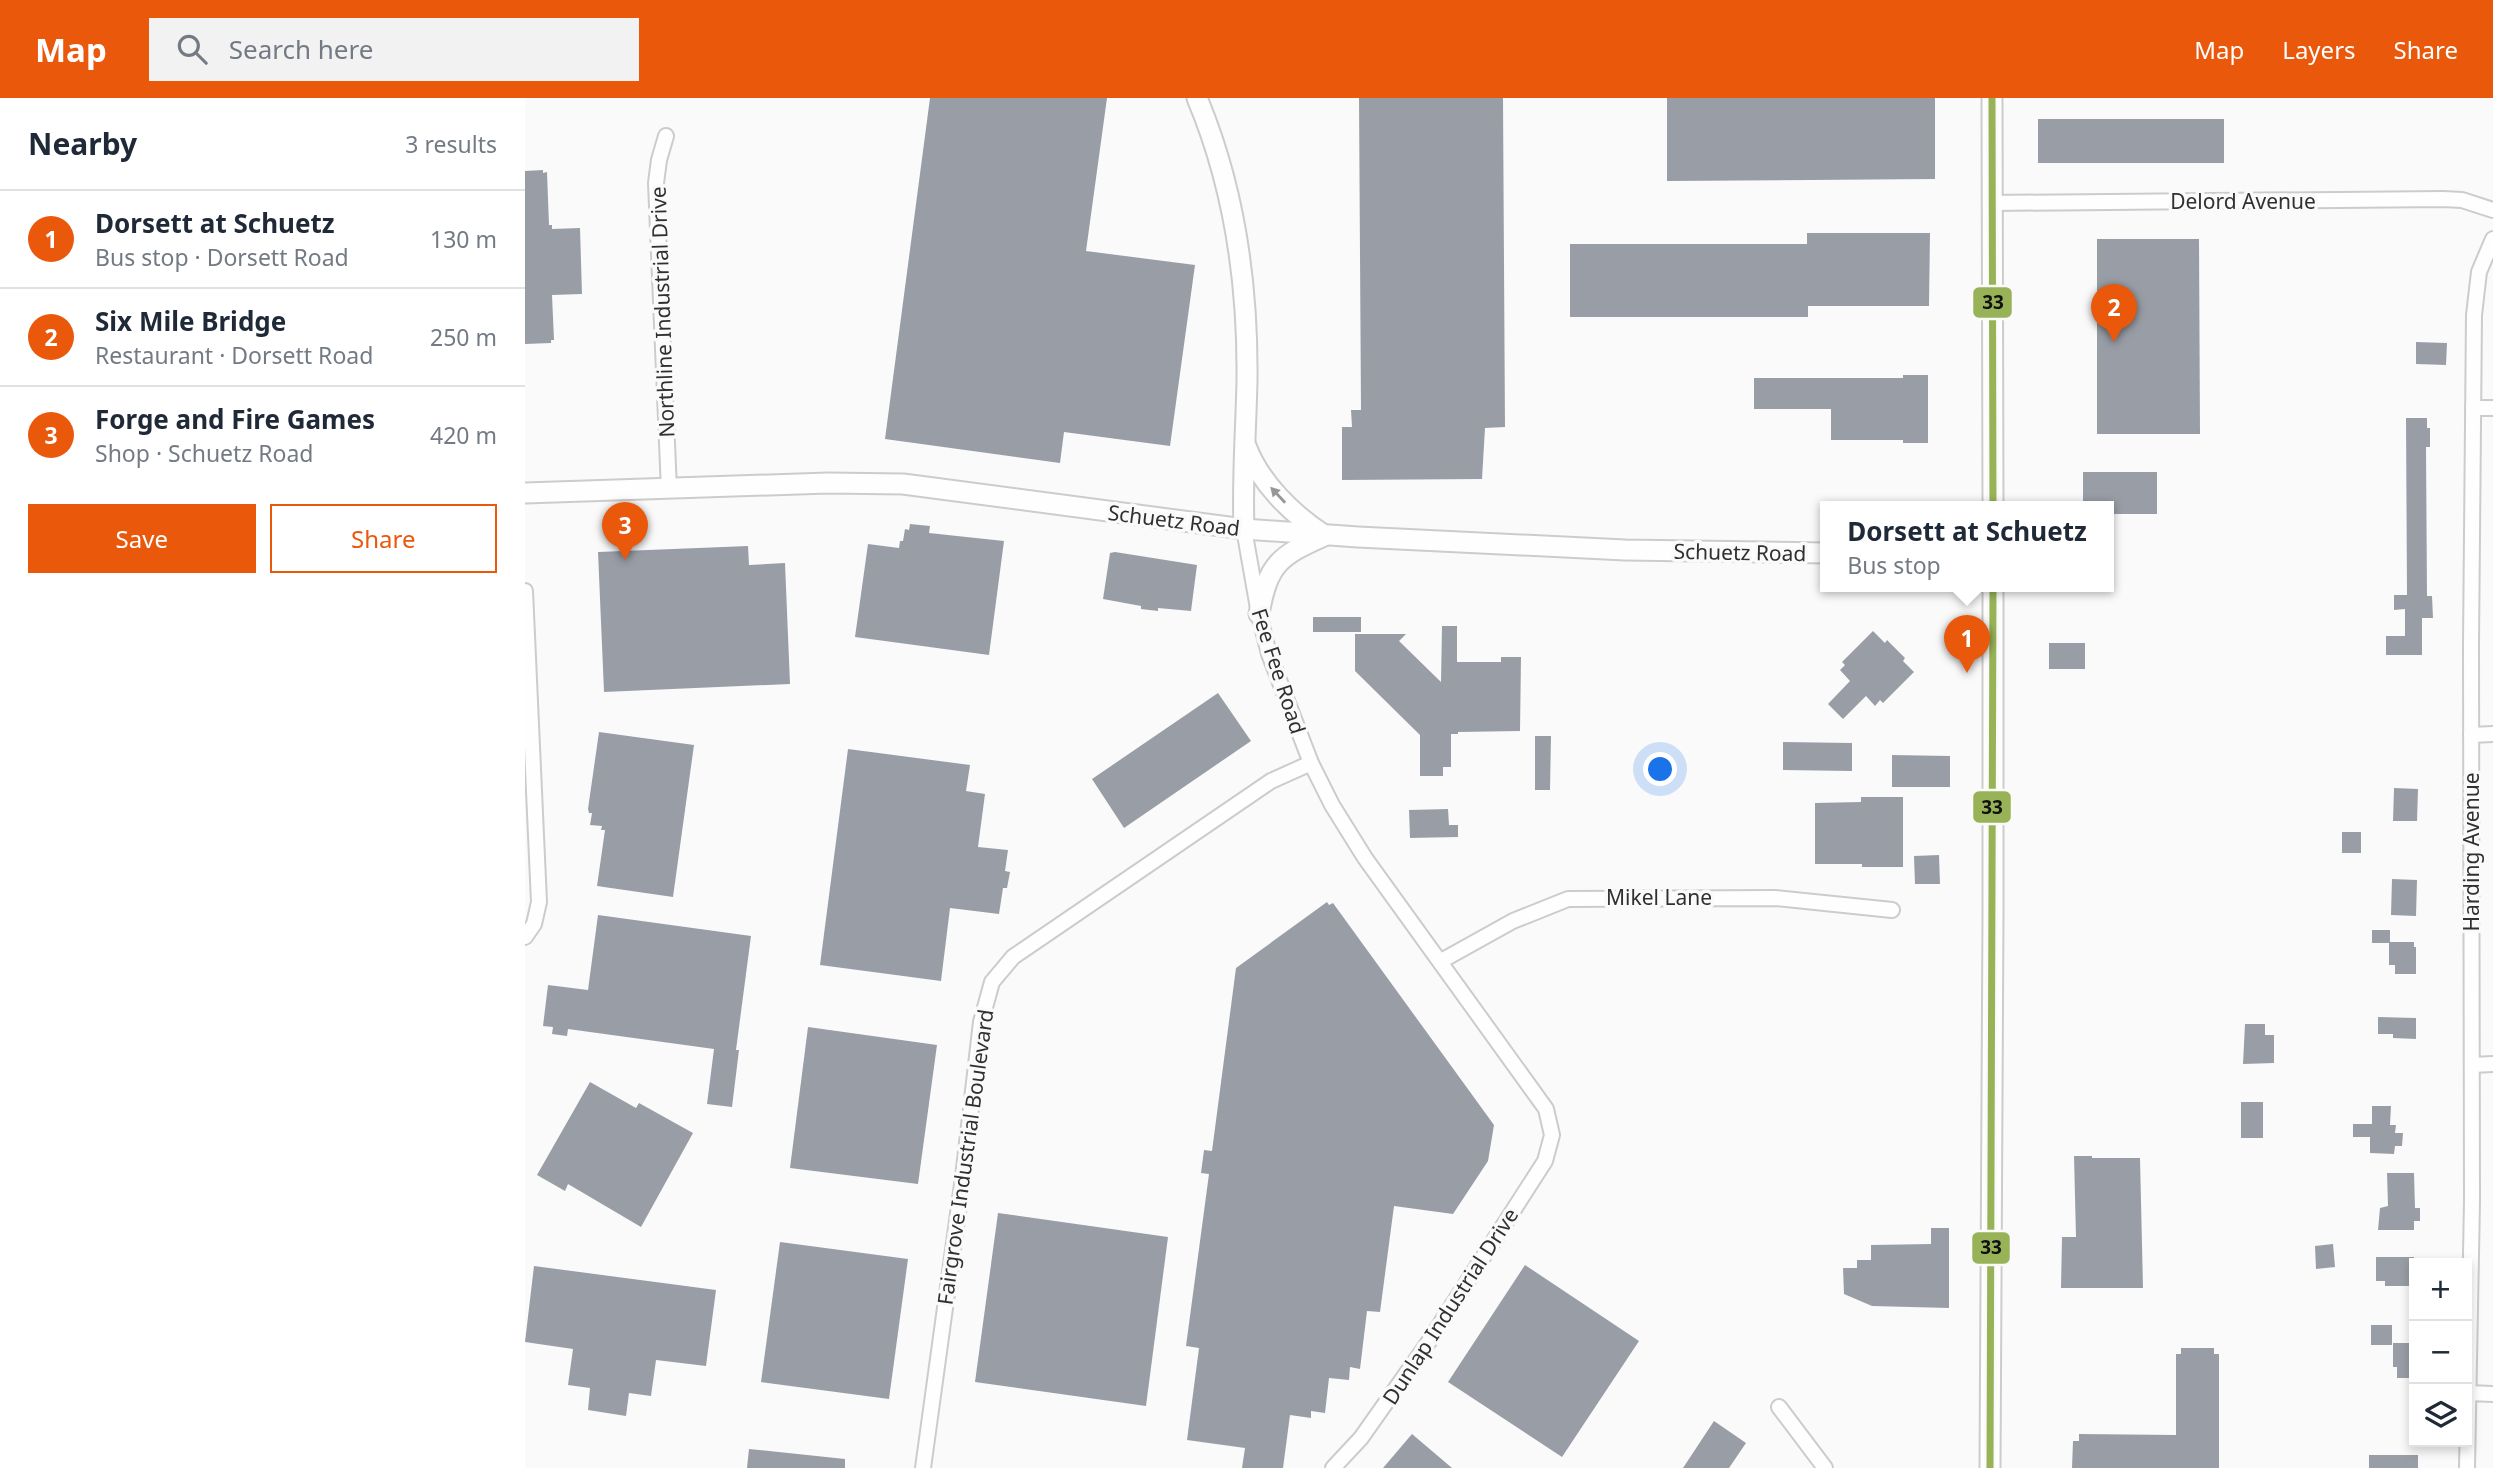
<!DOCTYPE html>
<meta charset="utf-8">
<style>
body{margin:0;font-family:"Noto Sans",sans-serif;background:#f2f2f3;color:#1f2937}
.controls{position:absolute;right:21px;bottom:21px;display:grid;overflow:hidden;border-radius:0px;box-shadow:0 4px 10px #0003}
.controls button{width:63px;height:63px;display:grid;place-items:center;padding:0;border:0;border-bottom:2px solid #e0e1e3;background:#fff;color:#1f2937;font:35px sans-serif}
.you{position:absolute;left:1136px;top:672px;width:24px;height:24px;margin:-18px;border:5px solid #fff;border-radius:50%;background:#1a73e8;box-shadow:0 0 0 10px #1a73e833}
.badge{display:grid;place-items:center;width:46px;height:46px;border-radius:50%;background:#ea580c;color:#fff;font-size:23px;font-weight:700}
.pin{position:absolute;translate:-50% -58px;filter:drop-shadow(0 2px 4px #0008)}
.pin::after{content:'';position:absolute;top:37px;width:24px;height:21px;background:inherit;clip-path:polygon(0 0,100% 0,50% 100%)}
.popup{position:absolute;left:1295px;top:403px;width:294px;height:91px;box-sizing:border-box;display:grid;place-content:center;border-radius:0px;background:#fff;filter:drop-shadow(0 2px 5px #0005);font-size:23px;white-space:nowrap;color:#747a83}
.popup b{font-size:26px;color:#1f2937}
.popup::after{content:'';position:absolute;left:50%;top:100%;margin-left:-14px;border:14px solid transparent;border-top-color:#fff}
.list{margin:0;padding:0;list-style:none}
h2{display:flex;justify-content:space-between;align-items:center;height:91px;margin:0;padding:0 28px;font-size:30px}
h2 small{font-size:23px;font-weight:400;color:#747a83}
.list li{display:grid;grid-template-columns:46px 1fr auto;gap:21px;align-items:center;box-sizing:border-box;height:98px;padding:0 28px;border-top:2px solid #e0e1e3}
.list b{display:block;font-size:26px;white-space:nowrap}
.list p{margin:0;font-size:23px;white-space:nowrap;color:#747a83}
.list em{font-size:23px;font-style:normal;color:#747a83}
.actions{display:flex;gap:14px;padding:21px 28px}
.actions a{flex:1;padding:16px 0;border:2px solid #ea580c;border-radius:0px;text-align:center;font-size:24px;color:#ea580c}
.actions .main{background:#ea580c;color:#fff}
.icon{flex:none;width:38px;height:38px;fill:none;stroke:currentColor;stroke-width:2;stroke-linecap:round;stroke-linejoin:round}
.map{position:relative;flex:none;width:1968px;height:1370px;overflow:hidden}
header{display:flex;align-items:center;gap:42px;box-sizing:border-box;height:98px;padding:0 35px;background:#ea580c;color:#fff}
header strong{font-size:33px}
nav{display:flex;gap:38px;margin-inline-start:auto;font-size:24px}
.search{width:490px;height:63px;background:#f2f2f3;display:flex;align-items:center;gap:18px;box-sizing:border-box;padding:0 24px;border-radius:0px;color:#747a83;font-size:26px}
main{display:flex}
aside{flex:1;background:#fff}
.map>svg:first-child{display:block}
</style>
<header>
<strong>Map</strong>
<div class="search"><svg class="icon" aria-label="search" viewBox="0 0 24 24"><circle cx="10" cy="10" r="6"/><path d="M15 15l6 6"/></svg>Search here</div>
<nav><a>Map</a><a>Layers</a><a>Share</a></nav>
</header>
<main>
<aside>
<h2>Nearby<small>3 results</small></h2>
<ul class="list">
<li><span class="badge">1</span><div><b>Dorsett at Schuetz</b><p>Bus stop · Dorsett Road</p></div><em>130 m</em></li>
<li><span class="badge">2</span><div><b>Six Mile Bridge</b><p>Restaurant · Dorsett Road</p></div><em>250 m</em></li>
<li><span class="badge">3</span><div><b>Forge and Fire Games</b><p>Shop · Schuetz Road</p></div><em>420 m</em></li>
</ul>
<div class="actions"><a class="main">Save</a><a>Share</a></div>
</aside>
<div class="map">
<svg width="1968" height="1370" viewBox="0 0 1968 1370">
<rect width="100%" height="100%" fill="#fafafb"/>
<g fill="#999ea6">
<path d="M405,0h177l-21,153 109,14 -25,181 -106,-14 -4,31 -175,-24z"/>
<path d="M834,0h144l2,329 -20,1 -3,51 -140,1v-53h10l-1,-17h10z"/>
<path d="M1142,0h268v81l-268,2z"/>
<rect x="1513" y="21" width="186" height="44"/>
<path d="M18,72v3l4,-1 2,53h3v4l28,-1 2,66 -30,1 2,45h-3v3l-26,1v-173z"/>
<path d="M1282,135h123l-1,73h-121v11h-238v-73h237z"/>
<path d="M1572,141h102l1,195h-103z"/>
<path d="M1891,244l31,1 -1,22 -30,-1z"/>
<path d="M1378,277h25v68h-25v-3h-72v-31h-77v-31h149z"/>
<path d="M1881,320h21v10h3v19h-4l1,149h5l1,22h-11v37h-36v-19h19v-27l-11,1v-15h13z"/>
<path d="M1558,374h74v42h-48v-7h-26z"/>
<path d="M385,426l20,2 -1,7 75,8 -15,114 -134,-18 13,-93 31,4 1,-7h3l2,-12 4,1z"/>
<path d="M223,448l1,19 36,-2 5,121 -186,8 -6,-140z"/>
<path d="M590,454l82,13 -6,46 -33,-3v3l-17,-2v-3l-38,-7 7,-46z"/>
<rect x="788" y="519" width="48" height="15"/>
<path d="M917,528h15v36h44v-5h20l-1,74 -62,1v2h-7v33h-8v9h-23v-41l-65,-64v-37h51l-7,7 42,41z"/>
<path d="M1348,533l12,12 2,-3 18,18 -2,3 11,11 -31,31 -3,-3 -5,6 -9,-10 -23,23 -15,-15 22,-23 -10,-11 5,-5 -3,-3z"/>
<rect x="1524" y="545" width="36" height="26"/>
<path d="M693,595l33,48 -127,87 -32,-49z"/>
<path d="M74,634l95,13 -21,152 -76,-11 8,-56h-4l1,-4 -12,-1 2,-12h-3l-1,-4z"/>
<path d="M1010,638h16l-1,54h-15z"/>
<path d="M1258,644l69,1v28l-69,-1z"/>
<path d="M323,651l122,16 -4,26 19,3 -7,53 30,3 -3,21 5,1 -3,16h-4l-4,26 -49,-6 -9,73 -121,-16z"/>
<path d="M1367,657l58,1v31h-58z"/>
<path d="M1869,690l24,1 -1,32h-24z"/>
<path d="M1336,699h42v70h-41v-3h-47v-61l46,-1z"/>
<path d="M923,711l1,16h9v12l-48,1 -1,-28z"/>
<rect x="1817" y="734" width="19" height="21"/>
<path d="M1414,757l1,29h-25l-1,-28z"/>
<path d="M1867,781l25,1 -1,36 -25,-1z"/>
<path d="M802,804l2,3 4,-2 161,222 -6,36 -35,53 -59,-8 -14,106 -13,-1 -7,58 -10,-2 -1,13 -20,-2 -4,35 -14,-2v7l-21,-3 -7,53h-41l3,-20 -58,-8 12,-92 -13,-2 23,-172 -8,-1 3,-23 8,1 24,-183z"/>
<path d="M73,817l153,21 -15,114h3l-7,57 -25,-3 7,-55 -146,-20 -1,7 -15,-2 1,-7 -10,-1 5,-41 40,5z"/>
<path d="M1847,832h18v12h24v5h2v27h-21v-9h-6v-22h-17z"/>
<path d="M1853,919l38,1v21l-23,-1v-4h-15z"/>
<path d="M1720,926h20v11h9v28l-31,1z"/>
<path d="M283,929l129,18 -19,139 -128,-16z"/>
<path d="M65,984l46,26 3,-5 54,30 -52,94 -73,-43 -3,7 -28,-16z"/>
<rect x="1716" y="1004" width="22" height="36"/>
<path d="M1847,1008h19l-1,19h6l-1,8h8l-1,13h-7l-1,8 -24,-1v-16h-17v-13h19z"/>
<path d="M1549,1058h18v2h48l3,130h-82l1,-51h14z"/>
<path d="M1862,1075h27l1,35h5v13h-6v9h-36l2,-22 8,-2z"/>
<path d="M473,1115l170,24 -22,169 -171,-24z"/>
<path d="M1406,1130h18v80l-77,-2 -28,-12 -1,-26h14v-8h14v-15l60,-1z"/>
<path d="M255,1144l128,17 -19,140 -128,-17z"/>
<path d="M1808,1146l2,23 -19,2 -1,-23z"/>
<path d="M1851,1159h38v29h-29v-5h-9z"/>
<path d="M1000,1167l114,76 -77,116 -114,-75z"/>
<path d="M9,1168l182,24 -10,76 -50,-6 -5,36 -22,-3 -3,23 -38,-6 2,-22 -22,-3 5,-36 -48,-7z"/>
<rect x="1846" y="1227" width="21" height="20"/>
<path d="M1868,1245h21v35h-17v-11h-4z"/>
<path d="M1656,1250h33v6h5v114h-147l1,-27h6v-7l97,1v-81h5z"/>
<path d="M1189,1323l32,22 -17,25h-46z"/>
<path d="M887,1336l40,34h-69z"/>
<path d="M224,1351l96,10v9h-98z"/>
<rect x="1844" y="1357" width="49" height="13"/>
</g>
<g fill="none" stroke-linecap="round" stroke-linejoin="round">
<g stroke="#cccccd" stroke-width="18">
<g id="street">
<path d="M141,38l-7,24 -3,23 13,307"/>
<path d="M1466,105l452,-4 19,1 31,10"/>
<path d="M1948,310h20"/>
<path d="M719,431l15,85 10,40 42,109 21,42 33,53 181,251 6,26 -7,26 -117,182 -67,95 -28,30"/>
<path d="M0,493l14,311 -5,22 -9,13"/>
<path d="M1946,637l22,-1"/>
<path d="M916,863l72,-40 55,-22 207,-1 117,12"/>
<path d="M1947,967l21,-1"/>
<path d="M1943,1295l25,1"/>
<path d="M1254,1309l46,61"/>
<path d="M398,1370l40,-291 18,-155 11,-40 21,-25 258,-176 40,-18"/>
<path d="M1942,1370l5,-267 -1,-556 3,-330 5,-43 14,-33"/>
</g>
</g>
<g stroke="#cccccd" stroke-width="23">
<g id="secondary">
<path d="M672,0c37,88 51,186 50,282 -1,50 -5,100 -3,149"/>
<path d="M1467,0l1,409"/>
<path d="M721,348c14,37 46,68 78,89"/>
<path d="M0,395l303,-10 75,1 341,45 114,8 267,13 200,3"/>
<path d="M734,516c9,-50 20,-58 65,-78"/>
<path d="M1465,1370l3,-555v-326"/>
</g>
</g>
<use href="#street" stroke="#fefefe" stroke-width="14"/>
<use href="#secondary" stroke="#fefefe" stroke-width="19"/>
<g stroke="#fafafb" stroke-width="12">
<g id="bus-1">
<path d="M1467,0l1,409"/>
<path d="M1465,1370l3,-881"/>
</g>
</g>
<use href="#bus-1" stroke="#98b357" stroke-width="7"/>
</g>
<defs><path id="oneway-solid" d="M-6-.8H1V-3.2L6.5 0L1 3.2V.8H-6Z" transform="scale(1.75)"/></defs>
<use fill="#979798" href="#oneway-solid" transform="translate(753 397) rotate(-133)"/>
<g text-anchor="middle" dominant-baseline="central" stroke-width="7" stroke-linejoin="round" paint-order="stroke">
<g font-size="21" fill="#303031" stroke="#fafafb">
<text x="1718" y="103">Delord Avenue</text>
<text transform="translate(137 214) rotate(-92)">Northline Industrial Drive</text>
<text transform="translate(649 422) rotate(7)">Schuetz Road</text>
<text transform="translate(1215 454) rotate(1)">Schuetz Road</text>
<text transform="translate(754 573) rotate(72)">Fee Fee Road</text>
<text transform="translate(1946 754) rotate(-90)">Harding Avenue</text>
<text x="1134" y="799">Mikel Lane</text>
<text transform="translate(440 1059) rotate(-82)">Fairgrove Industrial Boulevard</text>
<text transform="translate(925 1208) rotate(-57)">Dunlap Industrial Drive</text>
</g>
</g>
<g stroke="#fafafb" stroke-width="2.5">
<rect x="1447" y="188" width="41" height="33" rx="7" fill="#98b357"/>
<rect x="1447" y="692" width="40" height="34" rx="7" fill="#98b357"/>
<rect x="1446" y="1133" width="40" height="34" rx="7" fill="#98b357"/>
</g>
<g font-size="19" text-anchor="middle" font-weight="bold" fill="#111">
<text x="1468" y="211">33</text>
<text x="1467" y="716">33</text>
<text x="1466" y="1156">33</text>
</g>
</svg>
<div class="controls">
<button>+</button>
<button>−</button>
<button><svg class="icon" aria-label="layers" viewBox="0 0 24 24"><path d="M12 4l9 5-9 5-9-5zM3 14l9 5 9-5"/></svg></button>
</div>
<div class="you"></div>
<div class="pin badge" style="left:1442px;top:575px">1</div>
<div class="popup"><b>Dorsett at Schuetz</b>Bus stop</div>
<div class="pin badge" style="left:1589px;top:244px">2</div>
<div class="pin badge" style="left:100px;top:462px">3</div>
</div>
</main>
